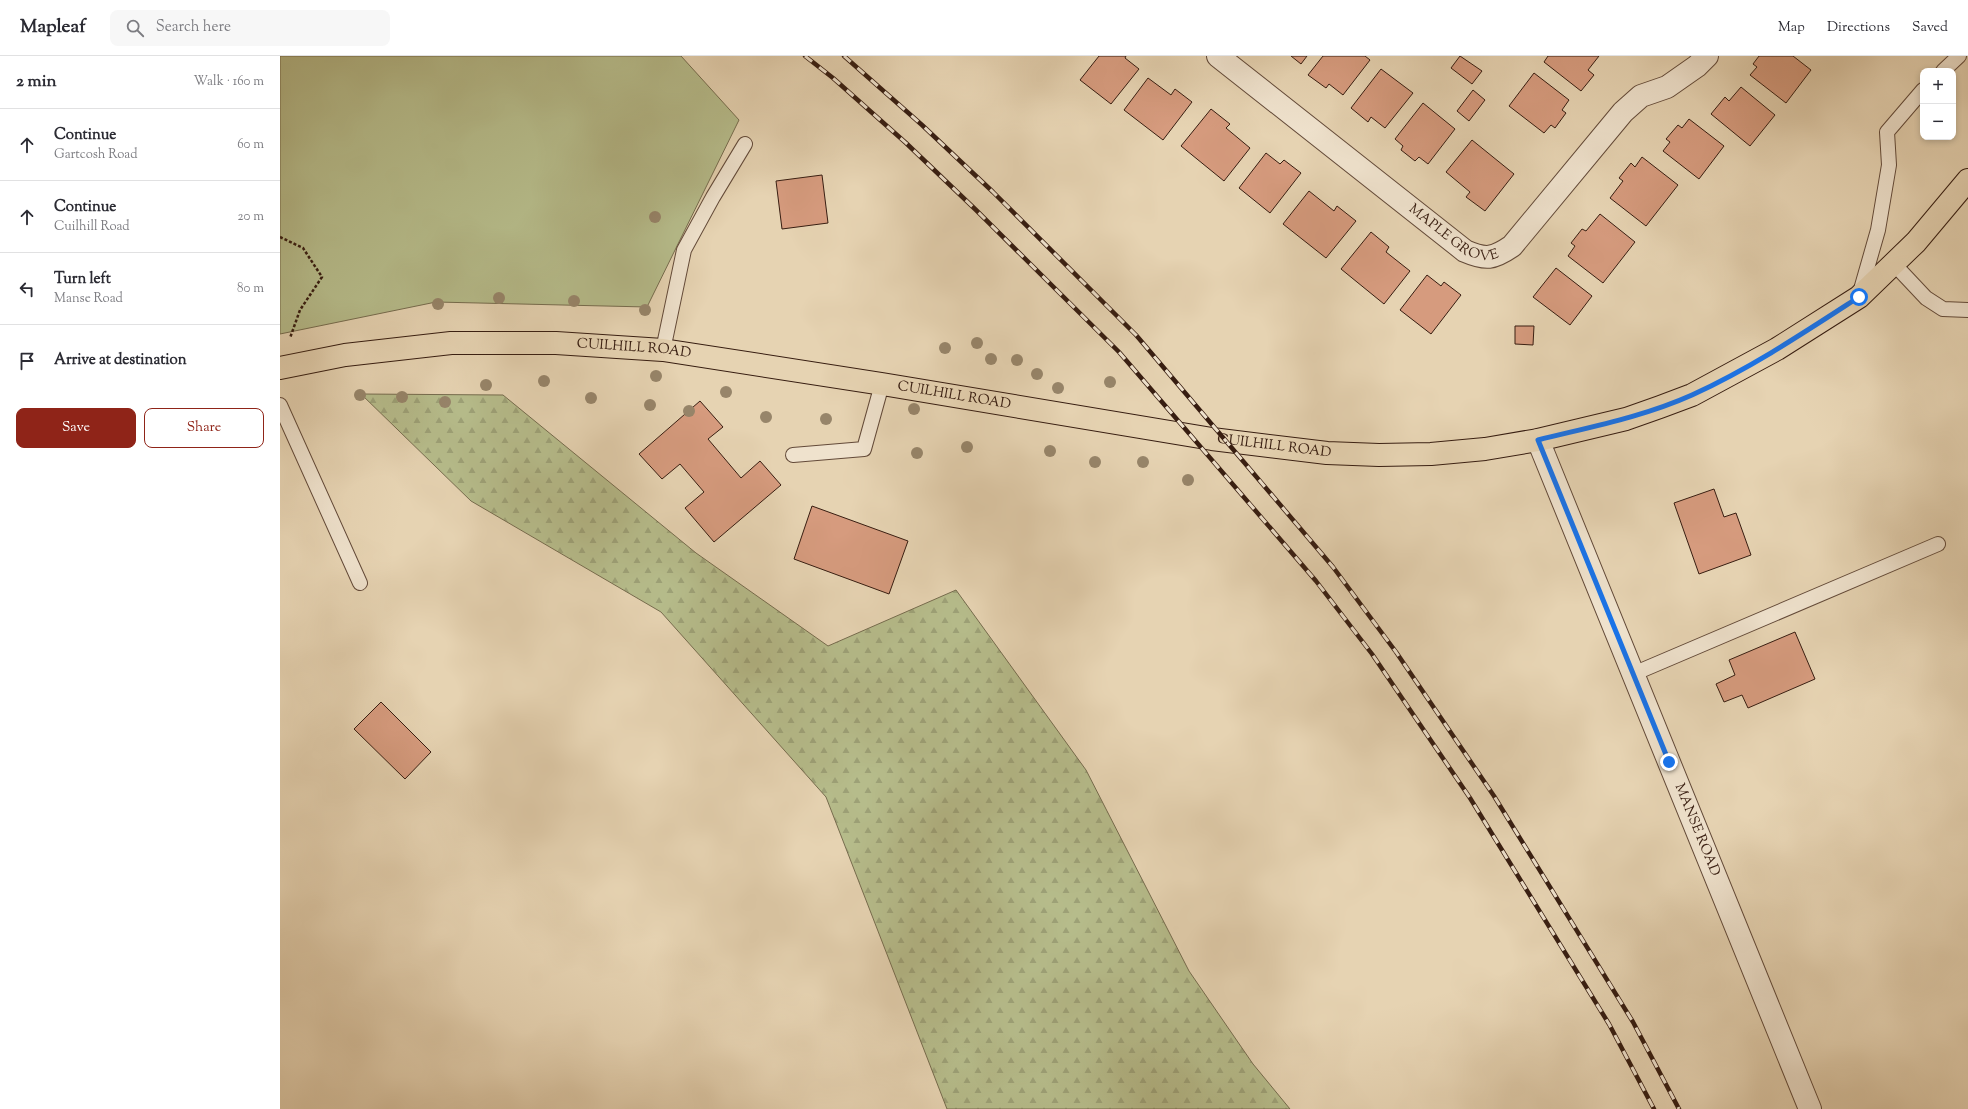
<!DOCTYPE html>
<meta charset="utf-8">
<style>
body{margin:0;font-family:"Sorts Mill Goudy",serif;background:#f7f7f7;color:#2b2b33}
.controls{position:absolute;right:12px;top:12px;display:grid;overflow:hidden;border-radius:8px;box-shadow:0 2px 6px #0003}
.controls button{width:36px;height:36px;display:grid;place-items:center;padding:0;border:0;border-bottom:1px solid #e1e1e2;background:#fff;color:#2b2b33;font:20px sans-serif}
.stop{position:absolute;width:12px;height:12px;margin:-9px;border:3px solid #1a73e8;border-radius:50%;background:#fff}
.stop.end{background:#1a73e8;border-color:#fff;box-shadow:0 1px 4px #0008}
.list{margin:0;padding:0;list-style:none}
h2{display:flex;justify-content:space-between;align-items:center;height:52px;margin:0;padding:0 16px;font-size:17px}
h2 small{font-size:13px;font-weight:400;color:#7c7c81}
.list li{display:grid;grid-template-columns:26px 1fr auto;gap:12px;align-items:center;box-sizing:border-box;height:72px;padding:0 16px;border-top:1px solid #e1e1e2}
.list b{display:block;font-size:15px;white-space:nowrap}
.list p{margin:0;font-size:13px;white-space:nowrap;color:#7c7c81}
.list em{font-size:13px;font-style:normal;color:#7c7c81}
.actions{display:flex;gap:8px;padding:12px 16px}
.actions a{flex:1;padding:9px 0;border:1px solid #8f2418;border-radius:8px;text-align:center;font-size:14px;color:#8f2418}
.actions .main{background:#8f2418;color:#fff}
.icon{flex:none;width:22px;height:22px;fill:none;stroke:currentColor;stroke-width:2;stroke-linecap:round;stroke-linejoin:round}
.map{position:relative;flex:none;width:1688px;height:1053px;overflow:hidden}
header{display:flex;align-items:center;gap:24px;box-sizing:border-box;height:56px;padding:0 20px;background:#fff;border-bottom:1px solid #e1e1e2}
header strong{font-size:19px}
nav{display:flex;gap:22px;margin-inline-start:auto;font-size:14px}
.search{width:280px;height:36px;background:#f7f7f7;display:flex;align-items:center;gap:10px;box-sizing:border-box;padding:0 14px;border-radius:8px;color:#7c7c81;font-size:15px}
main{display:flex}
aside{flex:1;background:#fff}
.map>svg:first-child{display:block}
</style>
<header>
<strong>Mapleaf</strong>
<div class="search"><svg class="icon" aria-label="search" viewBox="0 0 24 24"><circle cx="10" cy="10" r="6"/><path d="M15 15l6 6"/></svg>Search here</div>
<nav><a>Map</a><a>Directions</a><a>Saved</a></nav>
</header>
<main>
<aside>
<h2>2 min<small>Walk · 160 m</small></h2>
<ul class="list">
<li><svg class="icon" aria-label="ahead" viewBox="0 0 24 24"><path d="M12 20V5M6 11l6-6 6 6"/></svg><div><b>Continue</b><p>Gartcosh Road</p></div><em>60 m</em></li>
<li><svg class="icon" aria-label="ahead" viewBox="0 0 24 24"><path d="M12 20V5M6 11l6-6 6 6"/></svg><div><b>Continue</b><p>Cuilhill Road</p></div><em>20 m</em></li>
<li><svg class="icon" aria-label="left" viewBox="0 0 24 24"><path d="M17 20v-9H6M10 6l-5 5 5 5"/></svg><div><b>Turn left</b><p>Manse Road</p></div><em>80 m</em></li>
<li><svg class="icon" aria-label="arrive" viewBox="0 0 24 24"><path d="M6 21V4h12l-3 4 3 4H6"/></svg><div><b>Arrive at destination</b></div></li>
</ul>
<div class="actions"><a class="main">Save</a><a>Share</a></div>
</aside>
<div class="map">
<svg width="1688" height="1053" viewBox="0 0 1688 1053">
<defs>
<pattern id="forest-firs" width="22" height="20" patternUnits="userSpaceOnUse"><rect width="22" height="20" fill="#b6bc8b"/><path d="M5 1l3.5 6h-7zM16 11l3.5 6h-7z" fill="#9da177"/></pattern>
</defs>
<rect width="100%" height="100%" fill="#e6d3b2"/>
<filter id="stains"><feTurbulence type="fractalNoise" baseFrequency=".005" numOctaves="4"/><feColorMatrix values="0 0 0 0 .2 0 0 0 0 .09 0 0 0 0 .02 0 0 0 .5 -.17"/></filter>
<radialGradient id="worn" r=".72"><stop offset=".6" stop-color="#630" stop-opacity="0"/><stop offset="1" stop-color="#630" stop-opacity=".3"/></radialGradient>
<path fill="#b6bc8b" stroke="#766c4e" d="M0,0h401l58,64 -92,187 -211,-5 -156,32z"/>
<path fill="url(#forest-firs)" stroke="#766c4e" d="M81,338l142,1 193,158 132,93 128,-56 130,180 103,201 64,93 37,45h-343l-121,-312 -165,-185 -190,-111z"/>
<g fill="#d69b7e" stroke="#371d11">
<path d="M819,0h27l-1,2 14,11 -28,35 -31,-24z"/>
<path d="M1011,0h16l-6,8z"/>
<path d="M1043,0h42l5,4 -27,35 -14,-11 -3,4 -18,-13z"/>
<path d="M1180,0l22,15 -10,13 -21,-16z"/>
<path d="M1268,0h51l-11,14 6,5 -13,16 -37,-29z"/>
<path d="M1479,0h34l18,14 -25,33 -36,-28 7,-8 -4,-3z"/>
<path d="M1101,13l32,24 -28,35 -14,-11 -3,5 -17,-14z"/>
<path d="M1254,17l35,27 -7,10 4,3 -11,15 -4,-3 -7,8 -35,-27z"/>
<path d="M868,22l23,17 4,-6 17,13 -29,38 -39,-30z"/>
<path d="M1461,31l34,28 -25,31 -39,-32 14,-17 4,4z"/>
<path d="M1193,34l12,10 -16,21 -12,-10z"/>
<path d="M1143,47l32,26 -27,35 -9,-7 -4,4 -14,-11 2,-4 -8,-7z"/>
<path d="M931,53l19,15 -4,4 24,20 -26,33 -43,-35z"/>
<path d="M1409,63l35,27 -25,33 -36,-28 7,-9 -4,-3 12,-14 4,3z"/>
<path d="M1192,84l42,34 -29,37 -19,-14 4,-5 -24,-20z"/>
<path d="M986,97l14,11 4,-4 17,13 -31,40 -31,-25z"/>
<path d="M1362,101l36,28 -32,41 -36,-28 13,-17 -4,-3 12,-15 4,4z"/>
<path d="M542,119l6,48 -46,6 -6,-48z"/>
<path d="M1029,135l25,20 3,-5 19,15 -30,37 -43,-34z"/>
<path d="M1320,158l35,28 -32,41 -35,-27 7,-10 -4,-3 11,-14 4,2z"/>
<path d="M1091,176l18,15 -3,5 24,19 -26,33 -43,-35z"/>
<path d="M1276,212l36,28 -22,29 -37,-28z"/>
<path d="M1147,219l14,11 3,-4 17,13 -30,39 -31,-24z"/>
<path d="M1235,270h19l-1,19 -18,-1z"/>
<path d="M420,345l23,26 -15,12 33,39 19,-17 21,24 -67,57 -29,-34 19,-16 -24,-28 -18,15 -23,-25z"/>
<path d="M1434,433l10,28 12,-4 15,42 -52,19 -25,-71z"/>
<path d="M532,450l96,35 -19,53 -95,-35z"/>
<path d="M1515,576l20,47 -67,29 -6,-13 -18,7 -8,-18 19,-9 -6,-15z"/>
<path d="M101,646l50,50 -26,27 -51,-50z"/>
</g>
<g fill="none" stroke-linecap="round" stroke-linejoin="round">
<g stroke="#634a39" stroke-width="16">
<g id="service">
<path d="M1663,15l16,-15"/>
<path d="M1614,208l32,34 17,11 25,1"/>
<path d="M1580,237l18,-63 11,-65 -2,-33 36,-42"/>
<path d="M383,294l21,-100 29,-53 32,-53"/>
<path d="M0,349l80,178"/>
<path d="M513,399l71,-6 18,-65"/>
<path d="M1353,618l305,-130"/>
</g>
</g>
<g stroke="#634a39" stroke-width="24">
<g id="minor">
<path id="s1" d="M938,0l247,195c21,9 28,8 47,-5l111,-134 18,-16 26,-9 30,-21 10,-10"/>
<path id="s2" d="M1258,384l272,669"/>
</g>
</g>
<g stroke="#371d11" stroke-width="24">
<g id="primary">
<path id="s3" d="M0,312l65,-13 106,-12h105l107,7 219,34 330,55 115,14 52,2 52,-1 54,-5 53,-9 88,-21 34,-12 32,-12 85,-46 82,-52 57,-55 52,-62"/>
</g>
</g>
<path stroke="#371d11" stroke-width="2.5" stroke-dasharray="3 2" stroke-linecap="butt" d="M0,181l23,11 19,29 -22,33 -10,28"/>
<use href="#service" stroke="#efe2cd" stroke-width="14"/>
<use href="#minor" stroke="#efe2cd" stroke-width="22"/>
<use href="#primary" stroke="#e6d3b2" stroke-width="22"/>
<g stroke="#371d11" stroke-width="4.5">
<g id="rail">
<path d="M525,0l28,22 73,65 70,67 143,142 197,229 56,73 98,144 139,226 45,85"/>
<path d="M564,0l78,69 71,67 143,143 197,232 63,85 98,144 139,226 46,87"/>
</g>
</g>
<use href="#rail" stroke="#efe2cd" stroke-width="3" stroke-dasharray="9" stroke-linecap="butt"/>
</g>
<g fill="#97856a">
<circle cx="375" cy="161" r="6"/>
<circle cx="219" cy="242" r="6"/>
<circle cx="294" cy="245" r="6"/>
<circle cx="158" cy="248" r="6"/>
<circle cx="365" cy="254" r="6"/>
<circle cx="697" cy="287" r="6"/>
<circle cx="665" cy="292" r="6"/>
<circle cx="711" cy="303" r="6"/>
<circle cx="737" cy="304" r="6"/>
<circle cx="757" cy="318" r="6"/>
<circle cx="376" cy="320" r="6"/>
<circle cx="264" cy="325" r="6"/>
<circle cx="830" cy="326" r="6"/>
<circle cx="206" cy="329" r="6"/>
<circle cx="778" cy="332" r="6"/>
<circle cx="446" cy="336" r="6"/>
<circle cx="80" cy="339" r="6"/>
<circle cx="122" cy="341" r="6"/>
<circle cx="311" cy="342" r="6"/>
<circle cx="165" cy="346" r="6"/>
<circle cx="370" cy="349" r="6"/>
<circle cx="634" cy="353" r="6"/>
<circle cx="409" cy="355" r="6"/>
<circle cx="486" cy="361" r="6"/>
<circle cx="546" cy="363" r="6"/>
<circle cx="687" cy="391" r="6"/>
<circle cx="770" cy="395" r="6"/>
<circle cx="637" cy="397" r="6"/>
<circle cx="815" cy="406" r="6"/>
<circle cx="863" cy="406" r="6"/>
<circle cx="908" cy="424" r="6"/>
</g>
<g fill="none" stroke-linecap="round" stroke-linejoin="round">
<path stroke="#1a73e8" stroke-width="5" d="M1389,706l-131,-322c52,-13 105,-23 154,-45 59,-27 113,-63 167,-98"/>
</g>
<g text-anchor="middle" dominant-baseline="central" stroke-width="4" stroke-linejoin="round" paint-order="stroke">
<g font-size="14" fill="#371d11" stroke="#efe2cd">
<text stroke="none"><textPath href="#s1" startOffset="297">MAPLE GROVE</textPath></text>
<text stroke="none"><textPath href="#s3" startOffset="356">CUILHILL ROAD</textPath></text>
<text stroke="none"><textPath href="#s3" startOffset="680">CUILHILL ROAD</textPath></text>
<text stroke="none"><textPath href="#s3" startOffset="1004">CUILHILL ROAD</textPath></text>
<text stroke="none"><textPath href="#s2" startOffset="421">MANSE ROAD</textPath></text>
</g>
</g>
<rect width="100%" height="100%" filter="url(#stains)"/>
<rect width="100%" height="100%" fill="url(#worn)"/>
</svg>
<div class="controls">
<button>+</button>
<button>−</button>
</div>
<div class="stop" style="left:1579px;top:241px"></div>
<div class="stop end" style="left:1389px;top:706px"></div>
</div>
</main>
